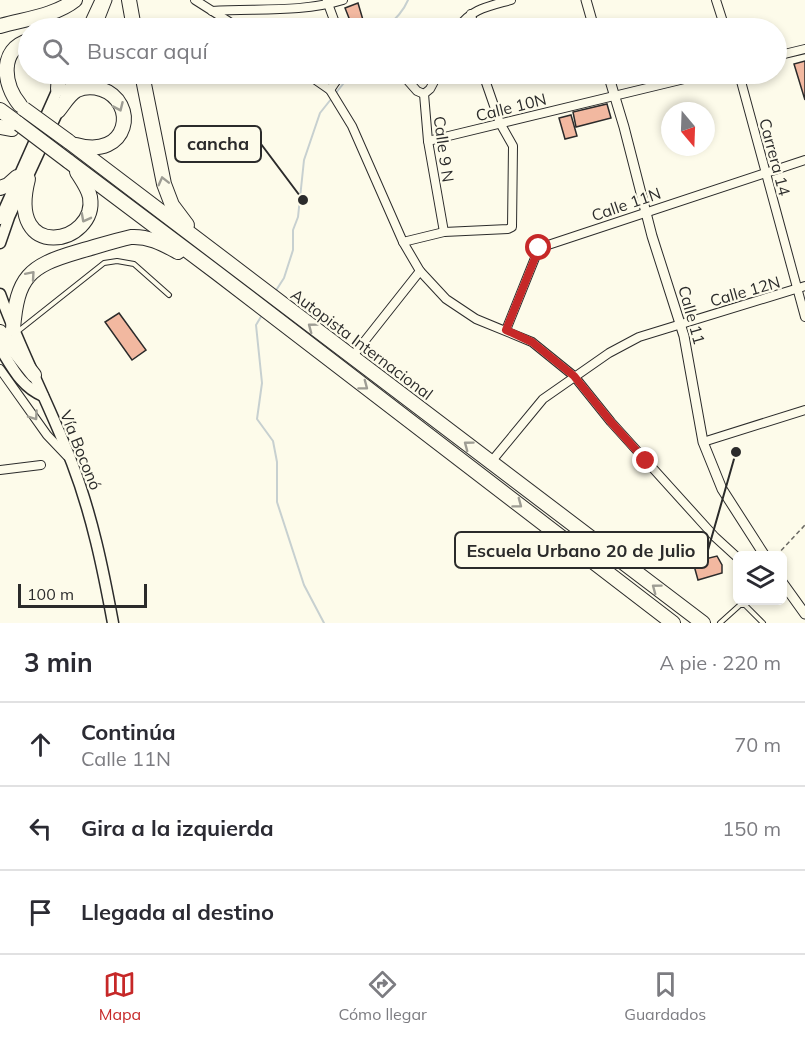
<!DOCTYPE html>
<html lang="es">
<meta charset="utf-8">
<style>
body{margin:0;font-family:Mulish,sans-serif;background:#f2f2f3;color:#2b2b33}
.controls{position:absolute;right:18px;bottom:18px;display:grid;overflow:hidden;border-radius:9px;box-shadow:0 3px 9px #0003}
.controls button{width:54px;height:54px;display:grid;place-items:center;padding:0;border:0;border-bottom:2px solid #e1e1e2;background:#fff;color:#2b2b33;font:30px sans-serif}
.compass{position:absolute;left:661px;top:102px;width:54px;height:54px;border-radius:50%;background:#fff;box-shadow:0 3px 9px #0003;rotate:161deg}
.scale{position:absolute;left:18px;bottom:15px;width:129px;box-sizing:border-box;padding-left:6px;border:3px solid #2b2b2b;border-top:0;font-size:16px;line-height:21px;white-space:nowrap;color:#2b2b2b;-webkit-text-stroke:4px #fdfbea;paint-order:stroke}
.stop{position:absolute;width:18px;height:18px;margin:-14px;border:4px solid #c62828;border-radius:50%;background:#fff}
.stop.end{background:#c62828;border-color:#fff;box-shadow:0 2px 6px #0008}
.list{margin:0;padding:0;list-style:none}
h2{display:flex;justify-content:space-between;align-items:center;height:78px;margin:0;padding:0 24px;font-size:26px}
h2 small{font-size:20px;font-weight:400;color:#7c7c81}
.list li{display:grid;grid-template-columns:39px 1fr auto;gap:18px;align-items:center;box-sizing:border-box;height:84px;padding:0 24px;border-top:2px solid #e1e1e2}
.list b{display:block;font-size:22px;white-space:nowrap}
.list p{margin:0;font-size:20px;white-space:nowrap;color:#7c7c81}
.list em{font-size:20px;font-style:normal;color:#7c7c81}
.icon{flex:none;width:33px;height:33px;fill:none;stroke:currentColor;stroke-width:2;stroke-linecap:round;stroke-linejoin:round}
.map{position:relative;flex:none;width:805px;height:623px;overflow:hidden}
.search{position:absolute;background:#fff;box-shadow:0 3px 9px #0003;left:18px;right:18px;top:18px;height:66px;display:flex;align-items:center;gap:15px;box-sizing:border-box;padding:0 21px;border-radius:33px;color:#7c7c81;font-size:22px}
.sheet{height:330px;background:#fff}
nav{display:flex;justify-content:space-around;align-items:center;box-sizing:border-box;height:84px;border-top:2px solid #e1e1e2;background:#fff;font-size:16px;color:#7c7c81}
nav a{display:grid;justify-items:center;gap:3px}
nav .on{color:#c62828}
.map>svg:first-child{display:block}
</style>
<div class="map">
<svg width="805" height="623" viewBox="0 0 805 623">
<rect width="100%" height="100%" fill="#fdfbea"/>
<g fill="none" stroke-linecap="round" stroke-linejoin="round">
<g stroke="#c7d0d0" stroke-width="2">
<path d="M385,28c10,-8 18,-16 23,-28"/>
<path d="M275,292l9,-14 9,-28v-20l5,-13 6,-57 16,-47 31,-39"/>
<path d="M262,315l-6,10 6,58 -5,36 16,22 4,21v40l27,83 20,38"/>
</g>
</g>
<g fill="#f2b8a0" stroke="#2b2b2b" stroke-width="1.5">
<path d="M358,3l5,17 -12,3 -6,-15z"/>
<path d="M805,61v39l-11,-36z"/>
<path d="M607,104l4,14 -35,9 -3,-15z"/>
<path d="M571,115l6,21 -12,3 -6,-21z"/>
<path d="M119,313l27,37 -14,10 -27,-38z"/>
<path d="M717,556l5,9v8l-24,7 -5,-18z"/>
</g>
<g fill="none" stroke-linecap="round" stroke-linejoin="round">
<g stroke="#2b2b2b" stroke-width="6">
<g id="service">
<path d="M17,332l87,-69 13,-2 17,3 35,31"/>
<path d="M720,623l20,-18h5l18,18"/>
</g>
</g>
<g stroke="#2b2b2b" stroke-width="10">
<g id="minor">
<path d="M195,0l44,28"/>
<path d="M716,0l9,28"/>
<path d="M327,1l7,19 6,8"/>
<path d="M212,11c44,-3 89,2 131,-11"/>
<path d="M471,14l3,14"/>
<path d="M458,28c12,-19 32,-22 53,-28"/>
<path d="M776,56l29,-7"/>
<path d="M307,74l23,16 22,36 51,116 17,29 26,28 30,20 56,23 42,34 37,46 104,115 23,21"/>
<path d="M402,74l15,17 7,3"/>
<path d="M438,74l-8,15 -6,5 4,47 16,91"/>
<path d="M739,74l66,243"/>
<path d="M330,90l11,-16"/>
<path d="M428,141l277,-67"/>
<path d="M403,242l41,-10 64,-3 4,-2 1,-81 -13,-23 -17,-49"/>
<path d="M506,330l33,-82 266,-88"/>
<path d="M352,357l68,-86"/>
<path d="M0,369l47,66 20,21"/>
<path d="M703,442l102,-32"/>
<path d="M491,462l52,-63 66,-46 30,-16 166,-51"/>
<path d="M0,470l41,-5"/>
</g>
</g>
<g stroke="#2b2b2b" stroke-width="11">
<g id="tertiary">
<path d="M586,0l8,28"/>
<path d="M87,28l13,-28"/>
<path d="M96,28l11,-28"/>
<path d="M608,74l16,53 28,109 32,100 19,106 19,47 43,67"/>
<path d="M64,98l11,-24"/>
<path d="M782,582l23,32"/>
</g>
</g>
<g stroke="#2b2b2b" stroke-width="13">
<g id="secondary">
<path d="M0,219l58,-130"/>
<path d="M0,243l9,-26 49,-106"/>
<path d="M0,294c21,58 50,112 72,169 20,52 31,106 41,160"/>
<path d="M0,348c12,19 21,39 43,48"/>
</g>
</g>
<g stroke="#2b2b2b" stroke-width="16">
<g id="trunk">
<path d="M129,0l5,28"/>
<path d="M0,26c24,-7 55,-10 75,-26"/>
<path d="M142,74l22,110 8,21 15,20"/>
<path d="M58,89l1,-15"/>
<path d="M20,105c-18,-22 -20,-56 8,-64"/>
<path d="M0,110l19,14"/>
<path d="M58,111c6,-7 11,-17 19,-21 7,-3 17,-3 24,-1 38,13 28,71 -25,56"/>
<path d="M0,127l12,2"/>
<path d="M68,141l635,482"/>
<path d="M68,161l149,112 456,350"/>
<path d="M28,179c-22,85 70,65 62,18 -2,-9 -8,-17 -13,-25"/>
<path d="M0,188l8,-3 9,-8"/>
<path d="M13,329c4,-52 16,-63 64,-77 18,-5 36,-11 54,-15 18,-1 32,7 47,15"/>
<path d="M0,332l34,43"/>
</g>
</g>
<path stroke="#6a6964" stroke-width="1.5" stroke-dasharray="4.5 3" stroke-linecap="butt" d="M776,556l29,-31"/>
<use href="#service" stroke="#fdfbea" stroke-width="4"/>
<use href="#minor" stroke="#fdfbea" stroke-width="8"/>
<use href="#tertiary" stroke="#fdfbea" stroke-width="9"/>
<use href="#secondary" stroke="#fdfbea" stroke-width="10"/>
<use href="#trunk" stroke="#fdfbea" stroke-width="14"/>
<g stroke="#2b2b2b" stroke-width="16" stroke-linecap="butt">
<g id="trunk-bridge">
<path d="M24,109l44,32"/>
<path d="M19,124l49,37"/>
</g>
</g>
<use href="#trunk-bridge" stroke="#fdfbea" stroke-width="14"/>
</g>
<defs><path id="oneway-chevron" d="M-2-3.5L2.5 0L-2 3.5" fill="none" stroke-width="1.6" stroke-linecap="round" stroke-linejoin="round" transform="scale(1.5)"/></defs>
<g stroke="#9e9d94">
<use href="#oneway-chevron" transform="translate(119 107) rotate(66)"/>
<use href="#oneway-chevron" transform="translate(163 181) rotate(-104)"/>
<use href="#oneway-chevron" transform="translate(85 218) rotate(118)"/>
<use href="#oneway-chevron" transform="translate(31 275) rotate(-49)"/>
<use href="#oneway-chevron" transform="translate(312 327) rotate(-143)"/>
<use href="#oneway-chevron" transform="translate(364 386) rotate(37)"/>
<use href="#oneway-chevron" transform="translate(34 416) rotate(55)"/>
<use href="#oneway-chevron" transform="translate(468 445) rotate(-143)"/>
<use href="#oneway-chevron" transform="translate(518 504) rotate(37)"/>
<use href="#oneway-chevron" transform="translate(656 588) rotate(-143)"/>
</g>
<g fill="none" stroke-linecap="round" stroke-linejoin="round">
<path stroke="#c62828" stroke-width="8" d="M539,248l-33,82 26,12 42,34 37,46 35,39"/>
</g>
<g text-anchor="middle" dominant-baseline="central" stroke-width="4.5" stroke-linejoin="round" paint-order="stroke">
<g font-size="16" fill="#2b2b2b" stroke="#fdfbea">
<text transform="translate(511 107) rotate(-14)">Calle 10N</text>
<text transform="translate(444 149) rotate(82)">Calle 9 N</text>
<text transform="translate(775 157) rotate(75)">Carrera 14</text>
<text transform="translate(626 204) rotate(-19)">Calle 11N</text>
<text transform="translate(745 291) rotate(-16)">Calle 12N</text>
<text transform="translate(692 315) rotate(74)">Calle 11</text>
<text transform="translate(362 344) rotate(37)">Autopista Internacional</text>
<text transform="translate(81 450) rotate(68)">Vía Boconó</text>
</g>
</g>
<path fill="none" stroke="#2b2b2b" stroke-width="2" d="M303 200L261 144M736 452L708 550"/>
<g fill="#2b2b2b" stroke="#fdfbea" stroke-width="2">
<circle cx="303" cy="200" r="6"/>
<circle cx="736" cy="452" r="6"/>
</g>
<g fill="#fdfbea" stroke="#2b2b2b" stroke-width="2">
<rect x="175" y="126" width="86" height="36" rx="6"/>
<rect x="455" y="532" width="253" height="36" rx="6"/>
</g>
<g font-size="18" text-anchor="middle" font-weight="bold" fill="#2b2b2b">
<text x="218" y="150">cancha</text>
<text x="581" y="557">Escuela Urbano 20 de Julio</text>
</g>
</svg>
<div class="controls">
<button><svg class="icon" aria-label="layers" viewBox="0 0 24 24"><path d="M12 4l9 5-9 5-9-5zM3 14l9 5 9-5"/></svg></button>
</div>
<svg class="compass" viewBox="-18 -18 36 36"><path d="M0-13l5 13h-10z" fill="#e53935"/><path d="M0 13l5-13h-10z" fill="#7c7c81"/></svg>
<div class="scale">100 m</div>
<div class="stop" style="left:539px;top:248px"></div>
<div class="stop end" style="left:646px;top:461px"></div>
<div class="search"><svg class="icon" aria-label="search" viewBox="0 0 24 24"><circle cx="10" cy="10" r="6"/><path d="M15 15l6 6"/></svg>Buscar aquí</div>
</div>
<section class="sheet">
<h2>3 min<small>A pie · 220 m</small></h2>
<ul class="list">
<li><svg class="icon" aria-label="ahead" viewBox="0 0 24 24"><path d="M12 20V5M6 11l6-6 6 6"/></svg><div><b>Continúa</b><p>Calle 11N</p></div><em>70 m</em></li>
<li><svg class="icon" aria-label="left" viewBox="0 0 24 24"><path d="M17 20v-9H6M10 6l-5 5 5 5"/></svg><div><b>Gira a la izquierda</b></div><em>150 m</em></li>
<li><svg class="icon" aria-label="arrive" viewBox="0 0 24 24"><path d="M6 21V4h12l-3 4 3 4H6"/></svg><div><b>Llegada al destino</b></div></li>
</ul>
</section>
<nav>
<a class="on"><svg class="icon" aria-label="map" viewBox="0 0 24 24"><path d="M3 6l6-2 6 2 6-2v14l-6 2-6-2-6 2zM9 4v14M15 6v14"/></svg>Mapa</a>
<a><svg class="icon" aria-label="directions" viewBox="0 0 24 24"><path d="M12 3l9 9-9 9-9-9zM9 14v-3h6M13 9l2 2-2 2"/></svg>Cómo llegar</a>
<a><svg class="icon" aria-label="saved" viewBox="0 0 24 24"><path d="M7 4h10v16l-5-4-5 4z"/></svg>Guardados</a>
</nav>
